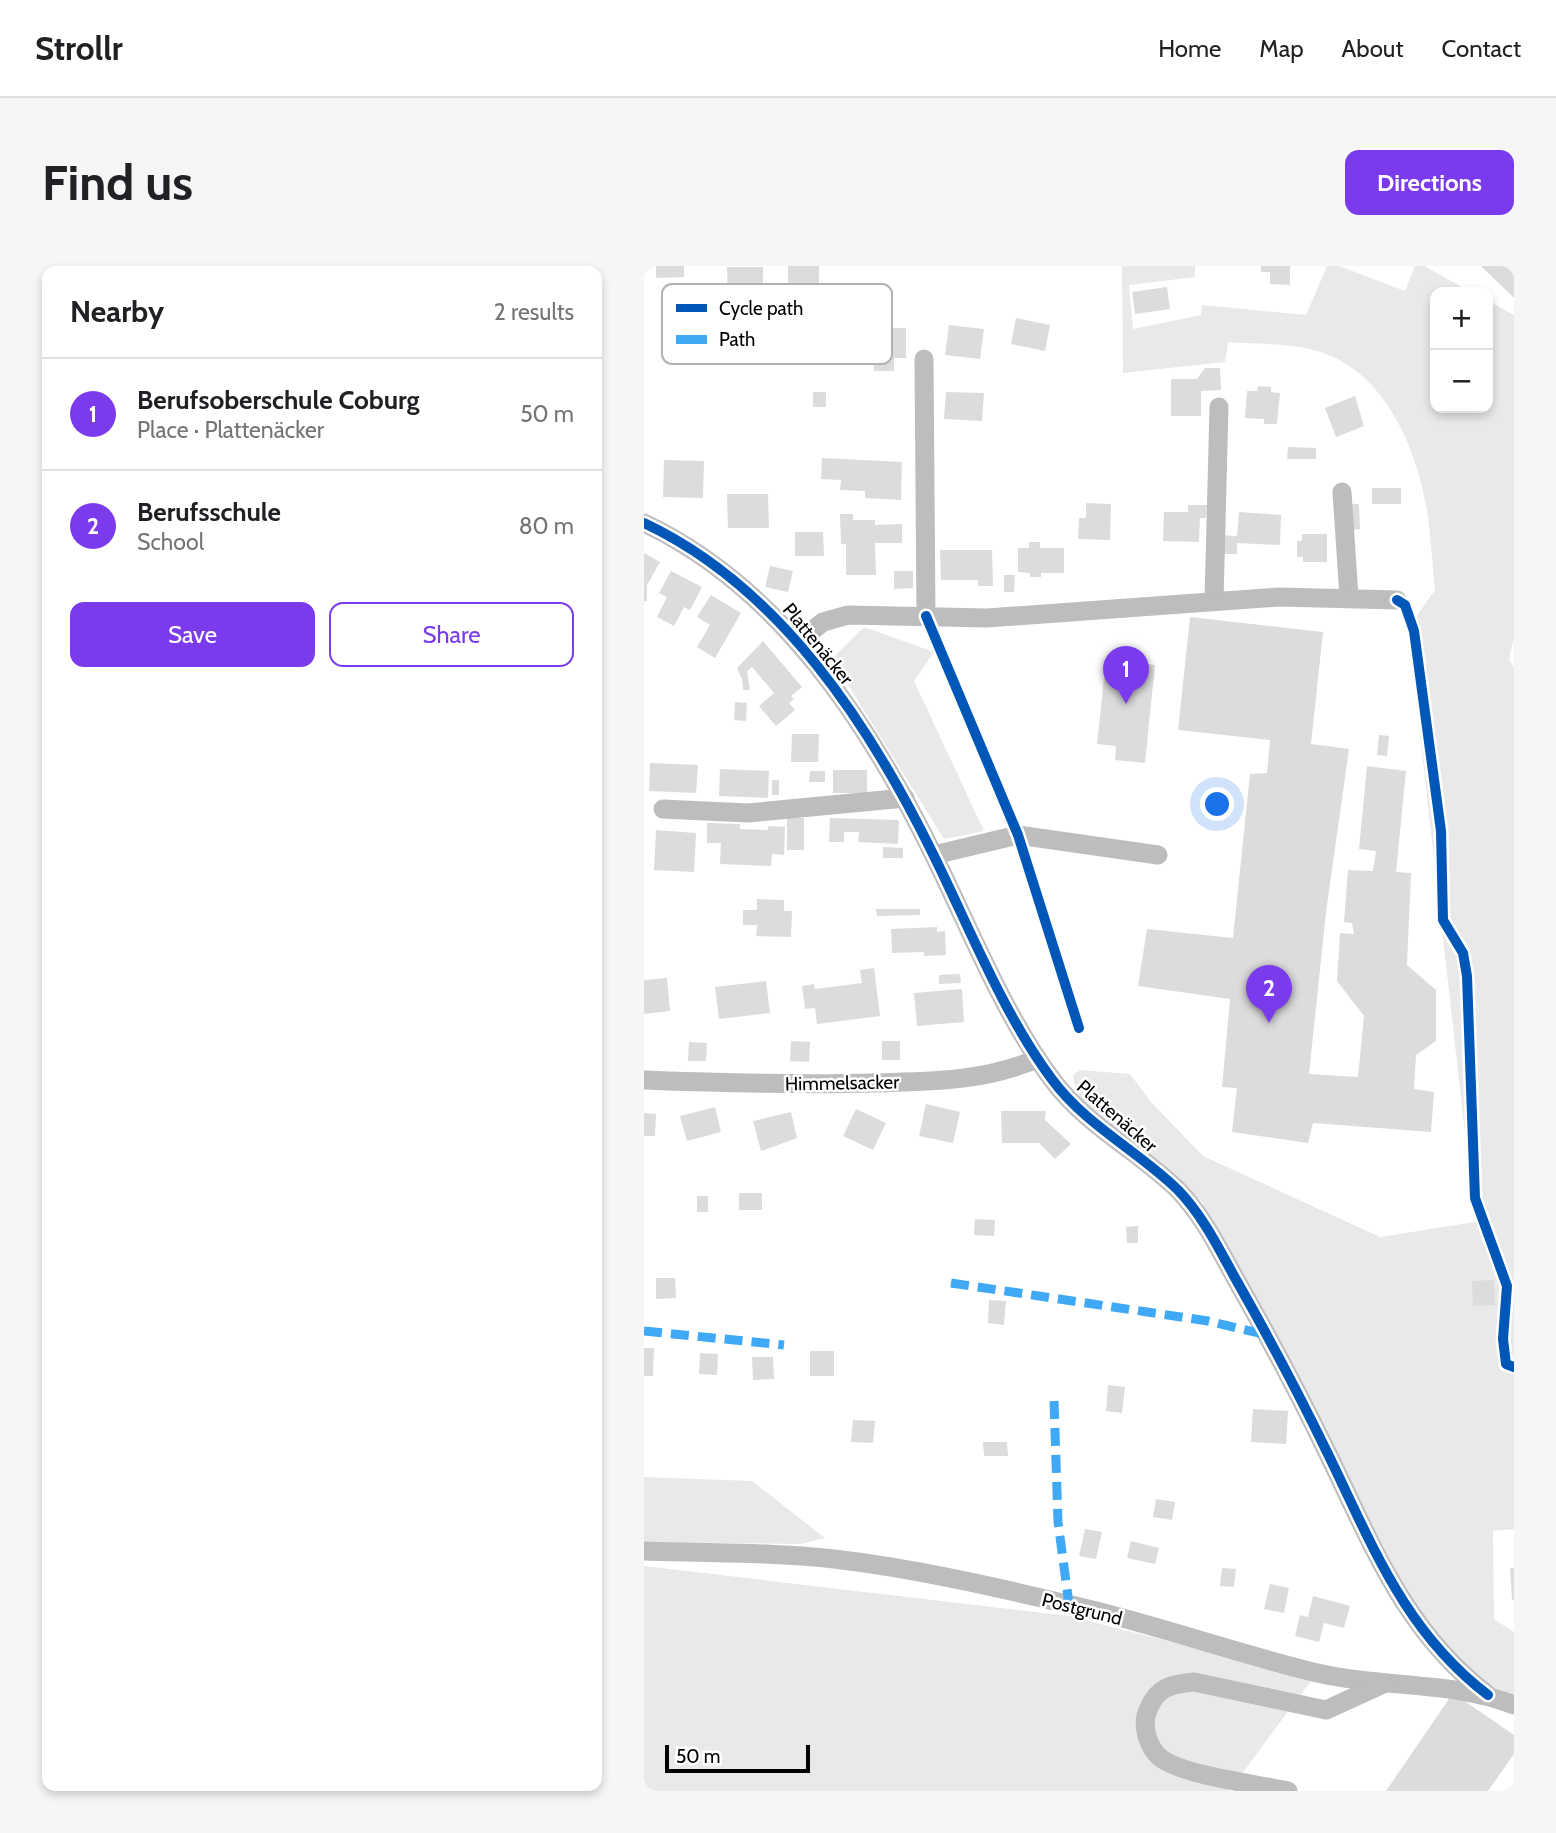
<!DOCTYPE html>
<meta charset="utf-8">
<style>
body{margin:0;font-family:Cabin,sans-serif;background:#f6f6f6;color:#202124}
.controls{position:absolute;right:21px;top:21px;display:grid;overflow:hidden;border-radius:14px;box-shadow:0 4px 10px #0003}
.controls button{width:63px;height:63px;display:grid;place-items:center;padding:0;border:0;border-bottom:2px solid #e0e0e0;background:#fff;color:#202124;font:35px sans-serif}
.scale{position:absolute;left:21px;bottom:18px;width:145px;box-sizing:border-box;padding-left:7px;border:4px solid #000;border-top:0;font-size:19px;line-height:24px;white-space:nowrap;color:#000;-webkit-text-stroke:5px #fff;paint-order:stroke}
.you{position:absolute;left:574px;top:539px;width:24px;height:24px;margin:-18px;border:5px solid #fff;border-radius:50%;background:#1a73e8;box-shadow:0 0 0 10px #1a73e833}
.badge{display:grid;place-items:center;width:46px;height:46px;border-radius:50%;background:#7c3aed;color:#fff;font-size:23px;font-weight:700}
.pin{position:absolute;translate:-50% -58px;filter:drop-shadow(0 2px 4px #0008)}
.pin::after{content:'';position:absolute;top:37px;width:24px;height:21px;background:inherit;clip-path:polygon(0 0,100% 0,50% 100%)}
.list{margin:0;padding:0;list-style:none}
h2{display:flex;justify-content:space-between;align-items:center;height:91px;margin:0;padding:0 28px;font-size:30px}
h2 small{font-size:23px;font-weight:400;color:#757577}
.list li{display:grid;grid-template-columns:46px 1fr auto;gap:21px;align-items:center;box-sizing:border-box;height:112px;padding:0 28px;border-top:2px solid #e0e0e0}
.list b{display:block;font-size:26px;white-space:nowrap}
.list p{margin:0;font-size:23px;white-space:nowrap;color:#757577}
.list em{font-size:23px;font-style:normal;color:#757577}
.actions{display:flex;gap:14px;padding:21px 28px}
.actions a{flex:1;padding:16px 0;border:2px solid #7c3aed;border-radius:14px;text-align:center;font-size:24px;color:#7c3aed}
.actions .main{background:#7c3aed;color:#fff}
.map{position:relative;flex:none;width:870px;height:1525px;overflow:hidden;border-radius:14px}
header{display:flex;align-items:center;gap:42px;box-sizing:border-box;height:98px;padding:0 35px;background:#fff;border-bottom:2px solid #e0e0e0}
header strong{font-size:33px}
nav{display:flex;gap:38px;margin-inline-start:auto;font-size:24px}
.intro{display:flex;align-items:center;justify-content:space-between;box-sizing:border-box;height:168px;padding:0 42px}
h1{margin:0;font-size:49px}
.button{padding:18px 32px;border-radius:14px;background:#7c3aed;color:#fff;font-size:24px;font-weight:700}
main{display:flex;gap:42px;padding:0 42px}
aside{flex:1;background:#fff;border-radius:14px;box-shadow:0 4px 10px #0003}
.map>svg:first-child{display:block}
</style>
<header>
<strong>Strollr</strong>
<nav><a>Home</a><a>Map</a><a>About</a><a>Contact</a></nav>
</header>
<div class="intro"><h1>Find us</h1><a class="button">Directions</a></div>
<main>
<aside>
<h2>Nearby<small>2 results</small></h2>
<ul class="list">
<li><span class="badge">1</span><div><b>Berufsoberschule Coburg</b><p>Place · Plattenäcker</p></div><em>50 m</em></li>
<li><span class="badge">2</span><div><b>Berufsschule</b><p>School</p></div><em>80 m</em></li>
</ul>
<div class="actions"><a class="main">Save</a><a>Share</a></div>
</aside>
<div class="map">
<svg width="870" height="1525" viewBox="0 0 870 1525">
<rect width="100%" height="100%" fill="#fff"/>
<g fill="#e9e9e9">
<path d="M478,0h73v11l-66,8 4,44 68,-14 1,-10 104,10 21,-49h12l66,25 10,-25h9l47,26h-36v116h53v-107l26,14v323l-5,21 5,9v861l-21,2 1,88 20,13v63l-21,-6 -61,-50 -231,-438 -113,-89 -13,-25 -2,-12 7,-5 50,4 21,28 52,54 177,81 95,-15 -67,-594 27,-38c-3,-28 -4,-57 -9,-85 -11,-62 -45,-139 -113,-155 -26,-7 -58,-6 -85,-8l-3,20 -102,11z"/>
<path d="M220,361l70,25 -20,29 70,150 -40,8 -112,-180z"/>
<path d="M0,1211l108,4 73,57 -24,6 -157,-2z"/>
<path d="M0,1300l425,50 244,62 -84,113h-585z"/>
</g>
<g fill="#dcdcdc">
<path d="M12,0h28v11l-28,1z"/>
<rect x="144" y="0" width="31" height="39"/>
<path d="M617,0h29v19l-20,-1v-12h-9z"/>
<path d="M837,0h24l9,4v28z"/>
<path d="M83,1h36v34h-35z"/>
<path d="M523,21l3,22 -35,5 -3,-22z"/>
<path d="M372,52l34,7 -5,26 -34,-7z"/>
<path d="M305,59l35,4 -4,30 -35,-4z"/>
<path d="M220,62h42v30h-12v13h-20v-15h-10z"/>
<path d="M561,102h15l1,22 -20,1v25h-30v-37h26z"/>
<path d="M614,120l13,1v5l9,1 -3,31h-13v-5l-19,-1 2,-27h10z"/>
<rect x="169" y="126" width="13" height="15"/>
<path d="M302,126l38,1 -2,28 -38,-2z"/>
<path d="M711,130l9,30 -28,11 -11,-29z"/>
<path d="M644,181l28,1v11h-29z"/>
<path d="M178,192l80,4 -1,38 -36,-2v-7l-25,-1 1,-10 -20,-1z"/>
<path d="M20,194l40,1 -1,37 -40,-1z"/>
<rect x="728" y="222" width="29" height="16"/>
<path d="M83,228h41l1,34h-41z"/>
<path d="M442,237l25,1 -1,36 -32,-1 1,-21h7z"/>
<path d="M704,238h11l1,25 -10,1z"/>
<path d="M544,239h19l-1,13h-6l-1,24 -36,-1 1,-29h24z"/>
<path d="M595,246l42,3 -1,30 -43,-2v11h-19v-19l19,1z"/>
<path d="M196,248h13v6h22v5l27,-1v19h-27l1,32h-30v-31h-5z"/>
<path d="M151,266h28l1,24h-29z"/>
<path d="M658,268h25v28h-24v-5h-6v-16h5z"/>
<path d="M385,276h11v6h24v25h-23v4h-11v-4l-12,-1v-24h11z"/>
<path d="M296,284h52l1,36h-15v-6h-37z"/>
<path d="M0,287l16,9 -13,23v16h-3z"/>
<path d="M126,300l23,5 -5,21 -23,-5z"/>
<path d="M27,305l31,16 -12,23 -6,-3 -10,19 -17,-9 10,-20 -8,-4z"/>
<path d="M250,305h19v17l-19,1z"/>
<path d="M360,309h11l-1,17h-10z"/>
<path d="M67,329l30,18 -26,45 -18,-11 13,-22 -13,-8z"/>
<path d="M546,351l133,15 -12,112 38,5 -23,163 -17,162 49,3 6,-61 -27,-35 3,-48 14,1 -2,-11 -8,-1 4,-52 25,1 3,-20 -17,-2 8,-83 39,5 -10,101 15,1 -4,92 29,25v51l-20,14 -2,34 20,3 -3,40 -118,-9 -5,20 -76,-11 5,-44 -15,-1 8,-88 -92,-13 9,-57 86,9 17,-164 17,-1 3,-33 -92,-10z"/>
<path d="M119,375l39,46 -11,9 3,3 -5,4 6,7 -19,16 -17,-20 15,-13 -22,-26 -5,4 3,19h-7l-1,-11 -5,-11z"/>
<path d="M462,393l49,6 -10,98 -30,-3 1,-14 -19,-2z"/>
<path d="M91,436l12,1 -1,18 -12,-1z"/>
<path d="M148,468h27l-1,28h-27z"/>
<path d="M735,469l10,1 -2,20 -10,-1z"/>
<path d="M6,497l48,2 -2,28 -47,-2z"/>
<path d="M76,503l49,2 -1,27 -49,-2z"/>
<rect x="189" y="504" width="34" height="23"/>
<path d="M166,505h15v11h-16z"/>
<rect x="128" y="514" width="7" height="15"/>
<rect x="143" y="552" width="17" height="32"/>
<path d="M186,552l69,2 -1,24 -40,-2 1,-10h-15v10h-15z"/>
<path d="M63,557l33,1v5l28,1v-4l17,1 -1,28 -12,-1 -1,12 -51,-2 1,-21h-14z"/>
<path d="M12,564l40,3 -2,39 -40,-2z"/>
<path d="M239,581l20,1v10h-20z"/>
<path d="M113,633l27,1v11h8l-1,26 -35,-1 1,-11h-14v-15h14z"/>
<path d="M232,643h44v6l-43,1z"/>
<path d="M293,661v5l8,-1 1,24 -22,1v-4l-32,1 -1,-24z"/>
<path d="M230,702l6,48 -63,8 -2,-16 -10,1 -3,-23 12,-2 1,5 47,-6 -2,-13z"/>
<path d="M316,708l1,9 -22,1v-9z"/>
<path d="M23,712l3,33 -26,3v-34z"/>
<path d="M122,715l4,32 -51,6 -4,-32z"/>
<path d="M318,723l2,33 -47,4 -3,-33z"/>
<path d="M147,775l19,1 -1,20 -19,-1z"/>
<rect x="238" y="775" width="18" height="19"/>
<path d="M45,776l18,1 -1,18h-18z"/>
<path d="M282,838l34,8 -7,31 -34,-7z"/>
<path d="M71,841l6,25 -34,9 -7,-25z"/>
<path d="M212,843l30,14 -13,27 -30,-14z"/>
<path d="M357,845h45l-1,9 26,24 -16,15 -16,-16h-37z"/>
<path d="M147,846l6,26 -36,13 -8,-30z"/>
<path d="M0,847l12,1 -1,22h-11z"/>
<rect x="95" y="927" width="23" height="17"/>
<rect x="53" y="930" width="11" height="16"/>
<path d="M331,953l20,1 -1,16 -20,-1z"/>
<path d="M494,960v17h-11l-1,-16z"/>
<path d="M12,1012h19l1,20 -20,1z"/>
<path d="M850,1014l1,25 -22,1 -1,-25z"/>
<path d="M345,1034l17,1 -2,24 -16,-2z"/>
<path d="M0,1082h10l-1,28h-9z"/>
<rect x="166" y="1085" width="24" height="25"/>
<path d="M56,1087l18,1 -1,21 -18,-1z"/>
<path d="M108,1091h21l1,22 -21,1z"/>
<path d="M464,1119l17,2 -3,26 -16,-2z"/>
<path d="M609,1143l35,2 -2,33 -35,-2z"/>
<path d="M209,1154l22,1 -2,22 -22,-1z"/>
<path d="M339,1176h24l1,14h-24z"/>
<path d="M512,1233l19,3 -3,18 -19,-3z"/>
<path d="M441,1263l17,3 -6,27 -17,-3z"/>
<path d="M487,1275l28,7 -4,16 -28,-6z"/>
<path d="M578,1302l14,1 -2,18 -14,-1z"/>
<path d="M866,1302h4v32h-2z"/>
<path d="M626,1318l19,4 -5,25 -20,-4z"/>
<path d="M669,1330l37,10 -6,22 -20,-5 -5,19 -24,-6 5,-21 8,2z"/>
<path d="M809,1427l61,42v19l-26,37h-102z"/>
</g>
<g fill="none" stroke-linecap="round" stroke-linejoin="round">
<g stroke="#bdbdbd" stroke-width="19">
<path d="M280,93l2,257"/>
<path d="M698,226l7,105"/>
<path d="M0,257c136,64 226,202 290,333 36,73 69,157 117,222 34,47 86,72 127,112 24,25 39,55 56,86 33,58 64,116 93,176 45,92 77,179 161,243"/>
<path d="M570,335l5,-194"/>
<path d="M154,376l25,-20 25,-7 139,3 292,-21 118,3"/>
<path d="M19,543l85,4 157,-15"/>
<path d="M290,589l84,-20 140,20"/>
<path d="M0,814c77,3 153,5 230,3 60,-2 107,-1 163,-24"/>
<path d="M0,1285c63,2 128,1 190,8 78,9 157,27 233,45 86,19 169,50 255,70 64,14 130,7 192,31"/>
<path d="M644,1525c-32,-7 -101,-15 -126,-32 -14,-10 -21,-34 -14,-49 9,-23 23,-26 46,-28l132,28 57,-26"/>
</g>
<g stroke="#3fa9f5" stroke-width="9" stroke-dasharray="18 9" stroke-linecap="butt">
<path d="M307,1017l257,38 59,14"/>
<path d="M0,1065l140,14"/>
<path d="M410,1135l4,121 11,82"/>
</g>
<g stroke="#fff" stroke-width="15">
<g id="cycleway">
<path d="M0,257c136,64 226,202 290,333 36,73 69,157 117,222 34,47 86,72 127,112 24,25 39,55 56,86 33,58 64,116 93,176 45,92 77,179 161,243"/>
<path d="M753,334l8,5 9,26 27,200 2,89 20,33 4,23 8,222 32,88 -4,53 3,25 8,3"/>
<path d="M282,350l92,219 61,193"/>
</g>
</g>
<use href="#cycleway" stroke="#0057b8" stroke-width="10"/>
</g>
<g text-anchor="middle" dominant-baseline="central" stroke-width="5" stroke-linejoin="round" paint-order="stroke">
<g font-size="19" fill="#000" stroke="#fff">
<text transform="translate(174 378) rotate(51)">Plattenäcker</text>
<text transform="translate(198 817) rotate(-1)">Himmelsacker</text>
<text transform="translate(473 850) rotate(41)">Plattenäcker</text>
<text transform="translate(438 1343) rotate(14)">Postgrund</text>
</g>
</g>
<rect x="18" y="18" width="230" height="80" rx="10" fill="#fff" stroke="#b2b2b2" stroke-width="2"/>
<rect x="32" y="38" width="31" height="8" fill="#0057b8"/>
<rect x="32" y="69" width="31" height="9" fill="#3fa9f5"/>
<g font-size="19" fill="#000">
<text x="75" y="49">Cycle path</text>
<text x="75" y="80">Path</text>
</g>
</svg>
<div class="controls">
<button>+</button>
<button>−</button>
</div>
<div class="scale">50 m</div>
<div class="you"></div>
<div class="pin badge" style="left:482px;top:438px">1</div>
<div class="pin badge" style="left:625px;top:757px">2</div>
</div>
</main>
